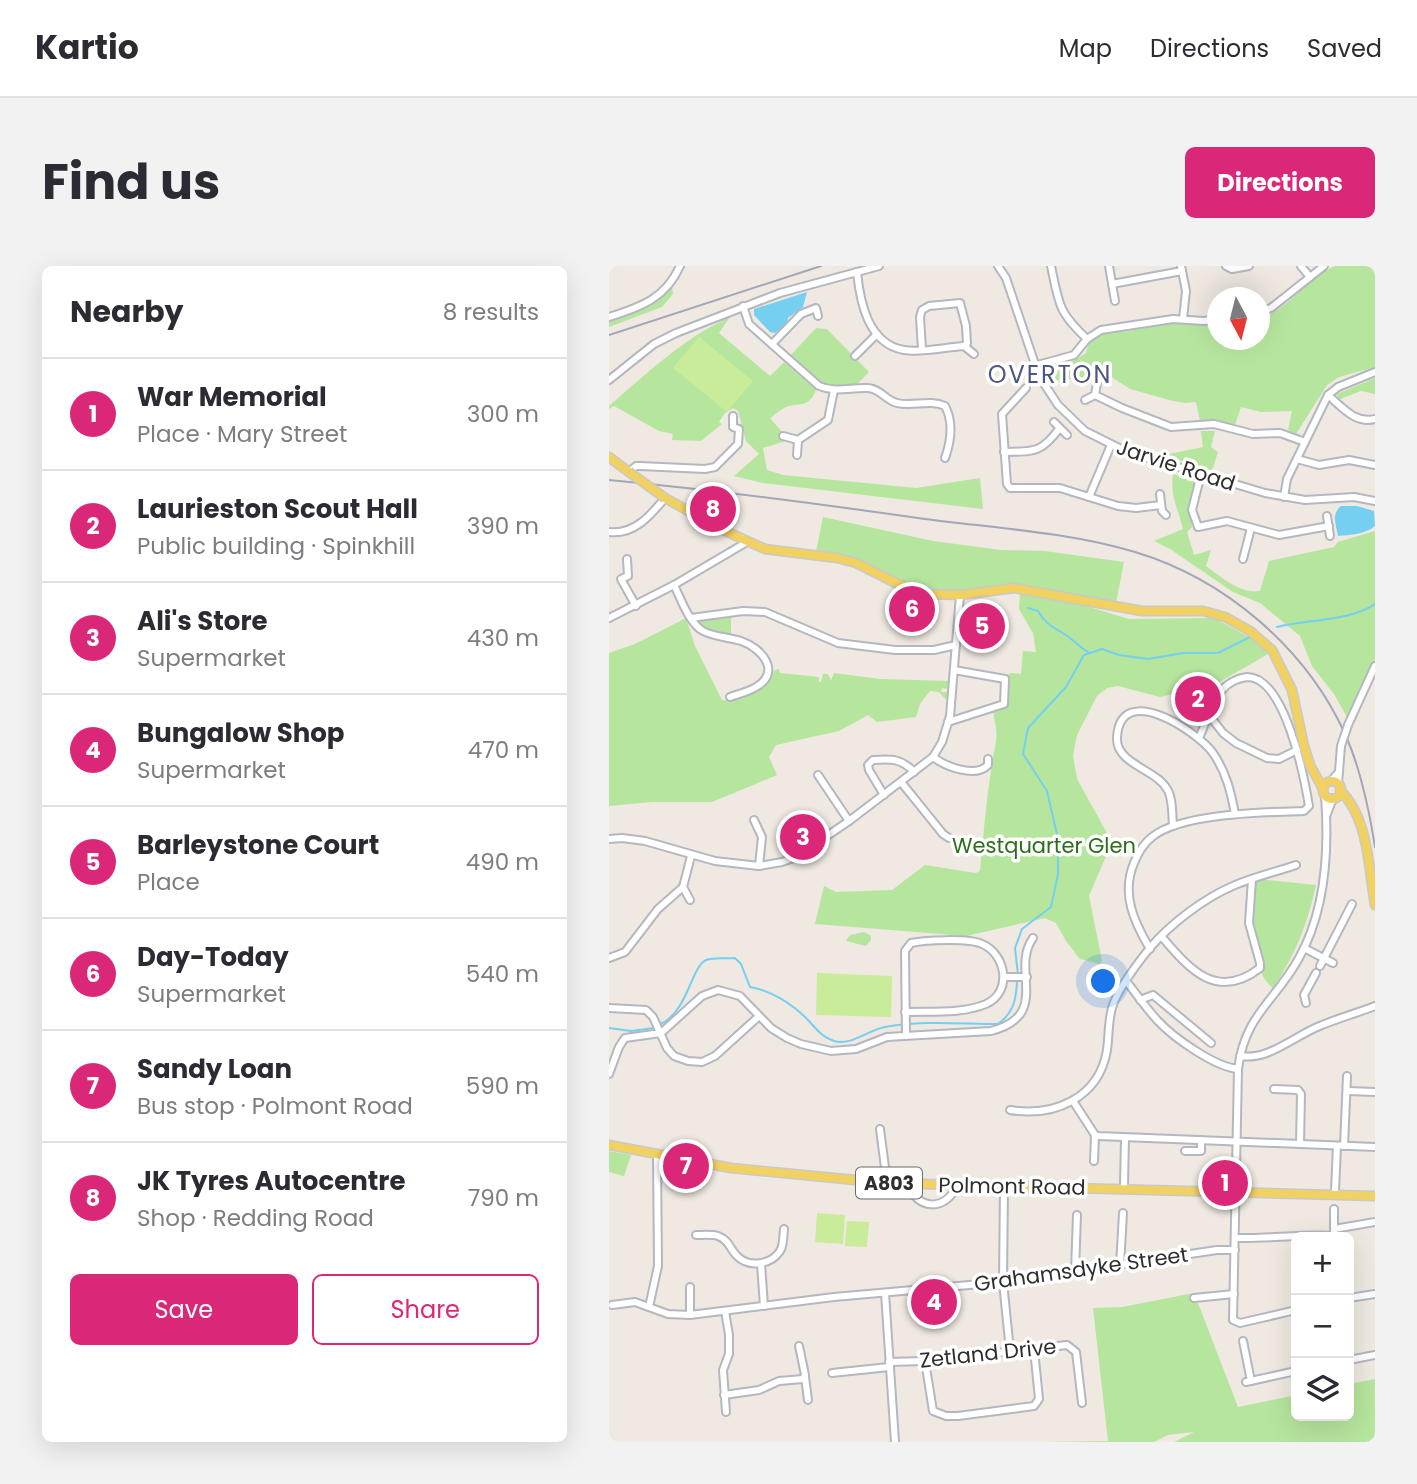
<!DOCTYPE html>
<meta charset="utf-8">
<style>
body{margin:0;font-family:Poppins,sans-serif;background:#f2f2f3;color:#2b2b33}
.controls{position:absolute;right:21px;bottom:21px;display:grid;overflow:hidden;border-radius:10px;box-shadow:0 7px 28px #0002}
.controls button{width:63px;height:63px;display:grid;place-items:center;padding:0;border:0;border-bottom:2px solid #e1e1e2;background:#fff;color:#2b2b33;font:35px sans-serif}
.compass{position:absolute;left:598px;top:21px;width:63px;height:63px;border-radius:50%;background:#fff;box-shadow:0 7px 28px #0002;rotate:173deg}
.you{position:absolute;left:495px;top:716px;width:24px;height:24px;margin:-18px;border:5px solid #fff;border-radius:50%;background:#1a73e8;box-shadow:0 0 0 10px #1a73e833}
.badge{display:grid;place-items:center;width:46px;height:46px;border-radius:50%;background:#db2777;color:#fff;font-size:23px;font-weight:700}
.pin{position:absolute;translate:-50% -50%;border:4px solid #fff;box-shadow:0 2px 7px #0006}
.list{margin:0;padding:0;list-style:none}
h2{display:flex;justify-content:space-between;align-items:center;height:91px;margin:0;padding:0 28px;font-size:30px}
h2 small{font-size:23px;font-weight:400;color:#7c7c81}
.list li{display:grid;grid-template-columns:46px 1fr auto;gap:21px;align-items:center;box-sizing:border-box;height:112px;padding:0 28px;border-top:2px solid #e1e1e2}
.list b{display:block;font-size:26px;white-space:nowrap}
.list p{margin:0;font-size:23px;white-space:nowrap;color:#7c7c81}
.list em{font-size:23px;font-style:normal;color:#7c7c81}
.actions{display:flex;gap:14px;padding:21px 28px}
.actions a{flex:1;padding:16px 0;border:2px solid #db2777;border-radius:10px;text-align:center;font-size:24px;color:#db2777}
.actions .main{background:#db2777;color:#fff}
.icon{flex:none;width:38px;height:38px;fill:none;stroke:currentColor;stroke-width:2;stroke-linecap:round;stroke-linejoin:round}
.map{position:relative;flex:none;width:766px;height:1176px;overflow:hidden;border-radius:10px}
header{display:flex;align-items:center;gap:42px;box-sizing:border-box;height:98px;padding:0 35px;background:#fff;border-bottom:2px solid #e1e1e2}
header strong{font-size:33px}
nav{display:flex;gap:38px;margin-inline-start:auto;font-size:24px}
.intro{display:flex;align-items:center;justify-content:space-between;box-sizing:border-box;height:168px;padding:0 42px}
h1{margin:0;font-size:49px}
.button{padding:18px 32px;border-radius:10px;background:#db2777;color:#fff;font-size:24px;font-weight:700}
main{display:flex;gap:42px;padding:0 42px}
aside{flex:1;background:#fff;border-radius:10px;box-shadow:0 7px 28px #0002}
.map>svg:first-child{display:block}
</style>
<header>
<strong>Kartio</strong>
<nav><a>Map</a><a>Directions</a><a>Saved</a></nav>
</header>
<div class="intro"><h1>Find us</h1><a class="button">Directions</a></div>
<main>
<aside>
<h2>Nearby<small>8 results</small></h2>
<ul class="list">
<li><span class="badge">1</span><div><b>War Memorial</b><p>Place · Mary Street</p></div><em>300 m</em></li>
<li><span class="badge">2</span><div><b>Laurieston Scout Hall</b><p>Public building · Spinkhill</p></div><em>390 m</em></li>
<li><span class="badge">3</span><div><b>Ali's Store</b><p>Supermarket</p></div><em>430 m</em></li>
<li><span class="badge">4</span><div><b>Bungalow Shop</b><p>Supermarket</p></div><em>470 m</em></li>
<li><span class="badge">5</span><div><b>Barleystone Court</b><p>Place</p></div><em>490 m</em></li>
<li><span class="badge">6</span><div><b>Day-Today</b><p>Supermarket</p></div><em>540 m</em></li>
<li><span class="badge">7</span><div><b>Sandy Loan</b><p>Bus stop · Polmont Road</p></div><em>590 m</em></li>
<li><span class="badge">8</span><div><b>JK Tyres Autocentre</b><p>Shop · Redding Road</p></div><em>790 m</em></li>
</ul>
<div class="actions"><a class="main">Save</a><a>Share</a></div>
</aside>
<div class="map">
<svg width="766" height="1176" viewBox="0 0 766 1176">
<rect width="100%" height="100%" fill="#efe9e1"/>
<g fill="#b6e59e">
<path d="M727,0h39v101l-36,10 -12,8 -31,49 -8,-4 4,-19 -31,1 -20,-5 -6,18 -19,-4h-16l-4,-19 -10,1 -13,-2 -43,-12 -20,-13 -63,5 -5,-13 31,-7 13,-8c2,-13 15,-22 28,-22 3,0 8,1 11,1 16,-4 33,-6 48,-9 14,-2 30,3 44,1v16h42l1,-22c30,-8 46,-42 76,-52z"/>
<path d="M63,22l1,6 -11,13 -53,20v-7l42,-14z"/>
<path d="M121,51l-11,16 51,43 14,-14 32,28c-7,16 -12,13 -27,16 -6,1 -13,8 -19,12l19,22 -26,8 4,22 16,5 133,13 64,-10 3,31 -220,-26 -29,-7 25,-22 -13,-13 -8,-30 -5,-3 -9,6 -5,8 3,2 -21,17 -29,-1 1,-6 -14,-3 -45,-25 -5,3v-3c37,-32 76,-69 121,-89z"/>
<path d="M207,62l11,1 42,43 -14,14c-35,2 -41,-7 -65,-30z"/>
<path d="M766,112v16l-14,-3 -23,9 -1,-6z"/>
<path d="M592,165h14l-4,16 7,5 -6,19 -48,-16 39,-8z"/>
<path d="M564,208l24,8 -7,26 2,19 -5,5 7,23 17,-5 -5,16c15,11 34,28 54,25l9,-30 65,-14 4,-5 37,-11v128l-28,58 -13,-23 -22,-28 -12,-30 -40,-33 -27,-11 -63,-43 -16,-8 29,-12c-5,-21 -13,-32 -10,-55z"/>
<path d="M214,251l110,24 68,9 44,1 79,11 -8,41 -93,-18 -16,-1 -41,6h-26l-23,-3 -67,-31 -34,-4z"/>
<path d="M411,327l59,11 50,15 85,-1 42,23 12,13 -52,30 -56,13 -42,-11 -11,2 -10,8 -20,39 -4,21 4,23 35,63 -23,54 13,65 -3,3 -19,-5 -14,-18 -10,-18 -11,-5 -79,18 -151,-12 9,-38 12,6 56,-2 33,-25 51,8 4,-2c4,-43 8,-89 16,-129 2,-9 -2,-23 -3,-32l12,-5 1,-28 4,-4 11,1 2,-23 13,1 -3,-19 -14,-24z"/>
<path d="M122,346v27l-28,-8 -12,-13z"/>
<path d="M77,352l9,28 27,54c21,3 43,-12 53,-30l4,-1 1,4 39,4v5h2l2,-8h5l3,6 3,-7 46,6 69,2 -2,8 -5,-1 -1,4h7l-2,8 -7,-8 -9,-1 -10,13 -4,13 -39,5 -9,-7 -29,16 -63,14 -7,12 8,18 -65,27h-60l-43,4v-153l26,-9z"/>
<path d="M648,613l59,6c-8,38 -21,71 -43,103 -8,-6 -12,-15 -15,-23 -12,-28 -22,-61 -1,-86z"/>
<path d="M255,666l7,4v4l-5,6 -20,-5 4,-6z"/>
<path d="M0,885l22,4 -7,21 -15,-4z"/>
<path d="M585,1027l1,10h3l40,104 58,-12v21h53v-32l26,-5v63h-201l20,-10 -26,3 -14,7h-108l62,-1 -15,-133 29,-1z"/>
</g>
<g fill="#c9ec9a">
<path d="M90,71l54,44 -26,31 -54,-44z"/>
<path d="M208,707l75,3 -1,41 -75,-2z"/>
<path d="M208,947l28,2 -2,29 -28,-2z"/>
<path d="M238,955l22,1 -2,25 -22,-1z"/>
</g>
<g fill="#75cff0">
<path d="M198,26l-4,15 -15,11 -1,5 -12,10 -5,-1 -16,-17v-6z"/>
<path d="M732,240h16l17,5 1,15c-9,8 -25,9 -37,10 -2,-12 -7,-22 3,-30z"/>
</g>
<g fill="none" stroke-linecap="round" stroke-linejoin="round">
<g stroke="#75cff0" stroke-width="2">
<path d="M419,342l10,3c8,15 18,17 31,26 6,5 12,11 19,15"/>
<path d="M668,361c32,-8 70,-5 98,-23"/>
<path d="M409,709l-3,-27 7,-19 29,-22 7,-33v-35l-11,-48 -24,-37 5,-26 38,-41 18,-32 18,-6 17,6 29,4 35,-6h35l34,-17"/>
<path d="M52,758c27,-13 30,-57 45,-64 7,-3 21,-1 29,-2l6,6 9,23c20,3 42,17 56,31 9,9 15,19 28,23 18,5 34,-11 51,-14 37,-7 76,-3 113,-3 16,-12 18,-24 19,-43"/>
<path d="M0,762l22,3 23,-3"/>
</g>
<g stroke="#b4b7c1" stroke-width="10">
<g id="minor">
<path d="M389,0l8,12 33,98 19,29 27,26 40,20 140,42 40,7 49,-3 21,4"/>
<path d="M442,0c8,38 7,46 36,73"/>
<path d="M500,0l6,35"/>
<path d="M572,0l5,25 -3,28"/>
<path d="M617,0l6,3 17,-3"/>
<path d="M692,0l9,11"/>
<path d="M248,6c3,30 11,72 47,78 16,3 43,-3 60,-4l10,8"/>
<path d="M503,18l70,-13"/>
<path d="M134,40l6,18 70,62c17,7 32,1 49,2 13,1 17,12 29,15 16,4 32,-4 48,3 9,17 6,35 0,52"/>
<path d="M650,46l12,-4 53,-42"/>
<path d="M0,51c32,-10 57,-19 71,-51"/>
<path d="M163,78l29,-30 15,-6 2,8"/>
<path d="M313,83l-2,-32 2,-7 7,-4 31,-3 6,23 1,18 -3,2"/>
<path d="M246,90l22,-22"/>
<path d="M425,100l40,-11 13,-16 14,-9 72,-11 31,2 13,-2"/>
<path d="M0,114l45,-36 22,-11 104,-40 99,-27"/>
<path d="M417,122l-24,26 5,70 3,4h50l58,18 18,2 25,-3"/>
<path d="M486,129l27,13 49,19 43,-3 39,10 27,-1 25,9"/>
<path d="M719,129c14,12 27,29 47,24"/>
<path d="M476,134l10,-5 2,-12"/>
<path d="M445,156l13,13"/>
<path d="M174,170l15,4 -1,15"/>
<path d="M189,174l30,-20 6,-30"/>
<path d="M395,186c30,-1 36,2 55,-23"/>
<path d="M688,193l22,6 30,-5 26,5"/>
<path d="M20,206l7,-6h4l65,3 10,-2 23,-23 1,-15 -6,-2v-11"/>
<path d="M592,208l-9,36 6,17 29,-6 52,14 50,-9"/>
<path d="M551,228l2,17 4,4"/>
<path d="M480,231l22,-52"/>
<path d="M675,231l3,-18 41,-84 10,-8 37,-15"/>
<path d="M718,250l3,20"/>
<path d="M0,266c25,3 41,-16 56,-34"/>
<path d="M18,293l1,17 -7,3 15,27"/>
<path d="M634,293l8,-31"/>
<path d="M65,319c7,14 15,38 29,46 11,6 26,6 38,10 21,7 41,31 15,46 -8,5 -18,7 -26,10"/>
<path d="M0,352l65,-33 73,-43"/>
<path d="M82,352l52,-7 22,1 73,31 57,7h39l22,-5"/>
<path d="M600,449l14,18 13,10 31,15 12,1 18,-9"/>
<path d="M339,456l56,-18 1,-25 -51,-9"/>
<path d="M739,459l27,-59"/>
<path d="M324,491c13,10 43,21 55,8v-6"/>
<path d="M209,509l31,46"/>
<path d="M722,515l7,-8"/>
<path d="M292,516l42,52 6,4"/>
<path d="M729,518l3,-38"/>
<path d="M275,529l-15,-25 -1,-5 5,-5c18,-1 28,-2 41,12"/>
<path d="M718,548l6,-16"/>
<path d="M145,554l8,17 -3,29"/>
<path d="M564,560c-1,-11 0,-28 -6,-37 -11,-20 -52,-25 -50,-52 4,-57 81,-5 96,16 13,19 18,39 22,61"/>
<path d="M0,573l13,-1 23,3 70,20 44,5 23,-4 14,-5 53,-36 84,-64 9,-15 8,-26 10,-121"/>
<path d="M81,634l-7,-13 8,-31"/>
<path d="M553,671c28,33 55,64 98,31v-5l-11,-40 3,-44"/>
<path d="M695,682l29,15"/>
<path d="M541,683c-16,-27 -29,-55 -16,-86 4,-10 10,-20 18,-26 29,-24 115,-25 152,-26l5,-5c-5,-30 -24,-129 -62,-129 -9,1 -19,6 -24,12 -11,14 -17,33 -24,49"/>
<path d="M0,692l16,-6 33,-43 25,-22"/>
<path d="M711,700l32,-62"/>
<path d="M395,711h23"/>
<path d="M518,716c10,13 20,27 31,39 16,17 57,46 80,48"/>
<path d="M531,734l13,-5 58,48"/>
<path d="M697,737l-2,-8 12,-22"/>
<path d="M0,742l37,2 7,7 14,31 7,8 14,5 14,1 13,-6 43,-39"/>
<path d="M296,746c26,-1 57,2 81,-8 27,-12 20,-50 -4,-60 -14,-6 -56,-4 -71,-1l-6,8 1,85"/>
<path d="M631,790c29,5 55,-21 82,-31 17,-7 35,-12 53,-19"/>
<path d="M0,808l10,-27 6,-9 36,-5 41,-37 16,-6 22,6 31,32 16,10 14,6 30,7 25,-2 31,-12 104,-6c61,-16 19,-61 42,-93"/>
<path d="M665,823l24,1 3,4 -1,50"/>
<path d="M738,825l28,1"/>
<path d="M464,835l22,34 3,1 277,11"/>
<path d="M401,844c43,7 89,-11 97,-60 2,-14 1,-28 5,-42 5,-18 25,-44 37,-59 21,-25 55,-51 86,-64 19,-8 40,-13 61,-20"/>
<path d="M271,863l7,54"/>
<path d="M735,880l3,-70"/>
<path d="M576,885h16v-11"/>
<path d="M485,895l1,-26"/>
<path d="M298,918c13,27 37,27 51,1"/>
<path d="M515,919l1,-47"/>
<path d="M395,920l-1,96 7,69"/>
<path d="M726,925l2,-45"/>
<path d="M725,963l41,-7"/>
<path d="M725,966v-23"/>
<path d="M87,969c6,0 16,-1 22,1 11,4 12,13 19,20 12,12 34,9 43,-5 4,-6 3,-15 4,-22"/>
<path d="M626,972c33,1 66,-4 99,-2"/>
<path d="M152,998l3,42"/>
<path d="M511,1000l3,-53"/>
<path d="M466,1006l2,-57"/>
<path d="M81,1021v28"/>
<path d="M276,1027l10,149"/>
<path d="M585,1032l40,-4"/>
<path d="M740,1032l26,-4"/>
<path d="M3,1039l23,-3 33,12 22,1 144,-18 169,-15 214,-32h18"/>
<path d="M40,1041l9,-41 -1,-110"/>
<path d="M687,1044l-56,13 -7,-3 5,-251c7,-55 37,-67 61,-111 27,-48 30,-109 26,-162"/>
<path d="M116,1045l4,24v19l-6,16 3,42"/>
<path d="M634,1075l8,40"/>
<path d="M740,1094l26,-5"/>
<path d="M316,1095l8,50 13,5h12l76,-10 5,-7 -5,-50"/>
<path d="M280,1096l36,-1 142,-16 9,7 6,51"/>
<path d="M223,1107l57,-6"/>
<path d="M196,1111l3,23"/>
<path d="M637,1116l50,-11"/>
<path d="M115,1129l35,-5 20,-9 24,-2 2,-4 -6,-29"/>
</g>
</g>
<g stroke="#c9c9c9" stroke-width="11">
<g id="major">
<path d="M0,191l20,15"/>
<path d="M56,232l58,32 42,19 72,9 19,5 40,20 32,11 32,1 54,-7 128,23h61l22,6 25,14 22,19 20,40 12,56 6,19 13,24"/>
<circle cx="723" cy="524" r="9"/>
<path d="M731,524c29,29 28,76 35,115"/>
<path d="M0,879l122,23 156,15 488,13"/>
</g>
</g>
<use href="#minor" stroke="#fff" stroke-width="6"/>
<use href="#major" stroke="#f2d163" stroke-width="8"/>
<g stroke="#a3a6b8" stroke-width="2">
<path d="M0,69l212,-69"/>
<path d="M0,214c106,10 211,24 316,39 69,9 142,13 210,33 90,27 171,96 210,182 16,35 24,75 30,113"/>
</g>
<g stroke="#b4b7c1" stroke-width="10" stroke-linecap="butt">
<path id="minor-bridge" d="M732,480l7,-21"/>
</g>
<g stroke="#c9c9c9" stroke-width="11" stroke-linecap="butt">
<path id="major-bridge" d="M20,206l36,26"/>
</g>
<use href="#minor-bridge" stroke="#fff" stroke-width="6"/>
<use href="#major-bridge" stroke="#f2d163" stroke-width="8"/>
</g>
<g text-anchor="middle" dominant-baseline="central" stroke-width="7" stroke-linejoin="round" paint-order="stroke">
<rect fill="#fff" stroke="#6d6d6d" stroke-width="2" x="247" y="901.5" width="66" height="31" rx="5"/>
<g font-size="19" font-weight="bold" fill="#2e2e2e">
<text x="280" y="917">A803</text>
</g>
<g font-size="21" fill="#2e2e2e" stroke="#fff">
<text transform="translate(567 199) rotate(18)">Jarvie Road</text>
<text transform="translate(403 920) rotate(1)">Polmont Road</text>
<text transform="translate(472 1003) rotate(-8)">Grahamsdyke Street</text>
<text transform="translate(379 1087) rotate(-6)">Zetland Drive</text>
</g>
<g font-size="21" fill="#2c6e1b" stroke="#fff">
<text x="435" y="579">Westquarter Glen</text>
</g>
<g font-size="24" letter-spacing="2" fill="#4d5680" stroke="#fff">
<text x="441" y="108">OVERTON</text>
</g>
</g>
</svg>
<div class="controls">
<button>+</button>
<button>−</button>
<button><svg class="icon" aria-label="layers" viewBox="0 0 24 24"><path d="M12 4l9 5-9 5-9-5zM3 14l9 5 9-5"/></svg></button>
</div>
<svg class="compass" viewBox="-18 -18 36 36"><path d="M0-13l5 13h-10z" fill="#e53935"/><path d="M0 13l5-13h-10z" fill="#7c7c81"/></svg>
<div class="you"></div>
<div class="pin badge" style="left:616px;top:917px">1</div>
<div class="pin badge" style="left:589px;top:433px">2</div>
<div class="pin badge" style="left:194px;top:571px">3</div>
<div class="pin badge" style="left:325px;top:1036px">4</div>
<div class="pin badge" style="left:373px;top:360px">5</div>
<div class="pin badge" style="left:303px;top:343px">6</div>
<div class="pin badge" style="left:77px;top:900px">7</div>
<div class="pin badge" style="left:104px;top:243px">8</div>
</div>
</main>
